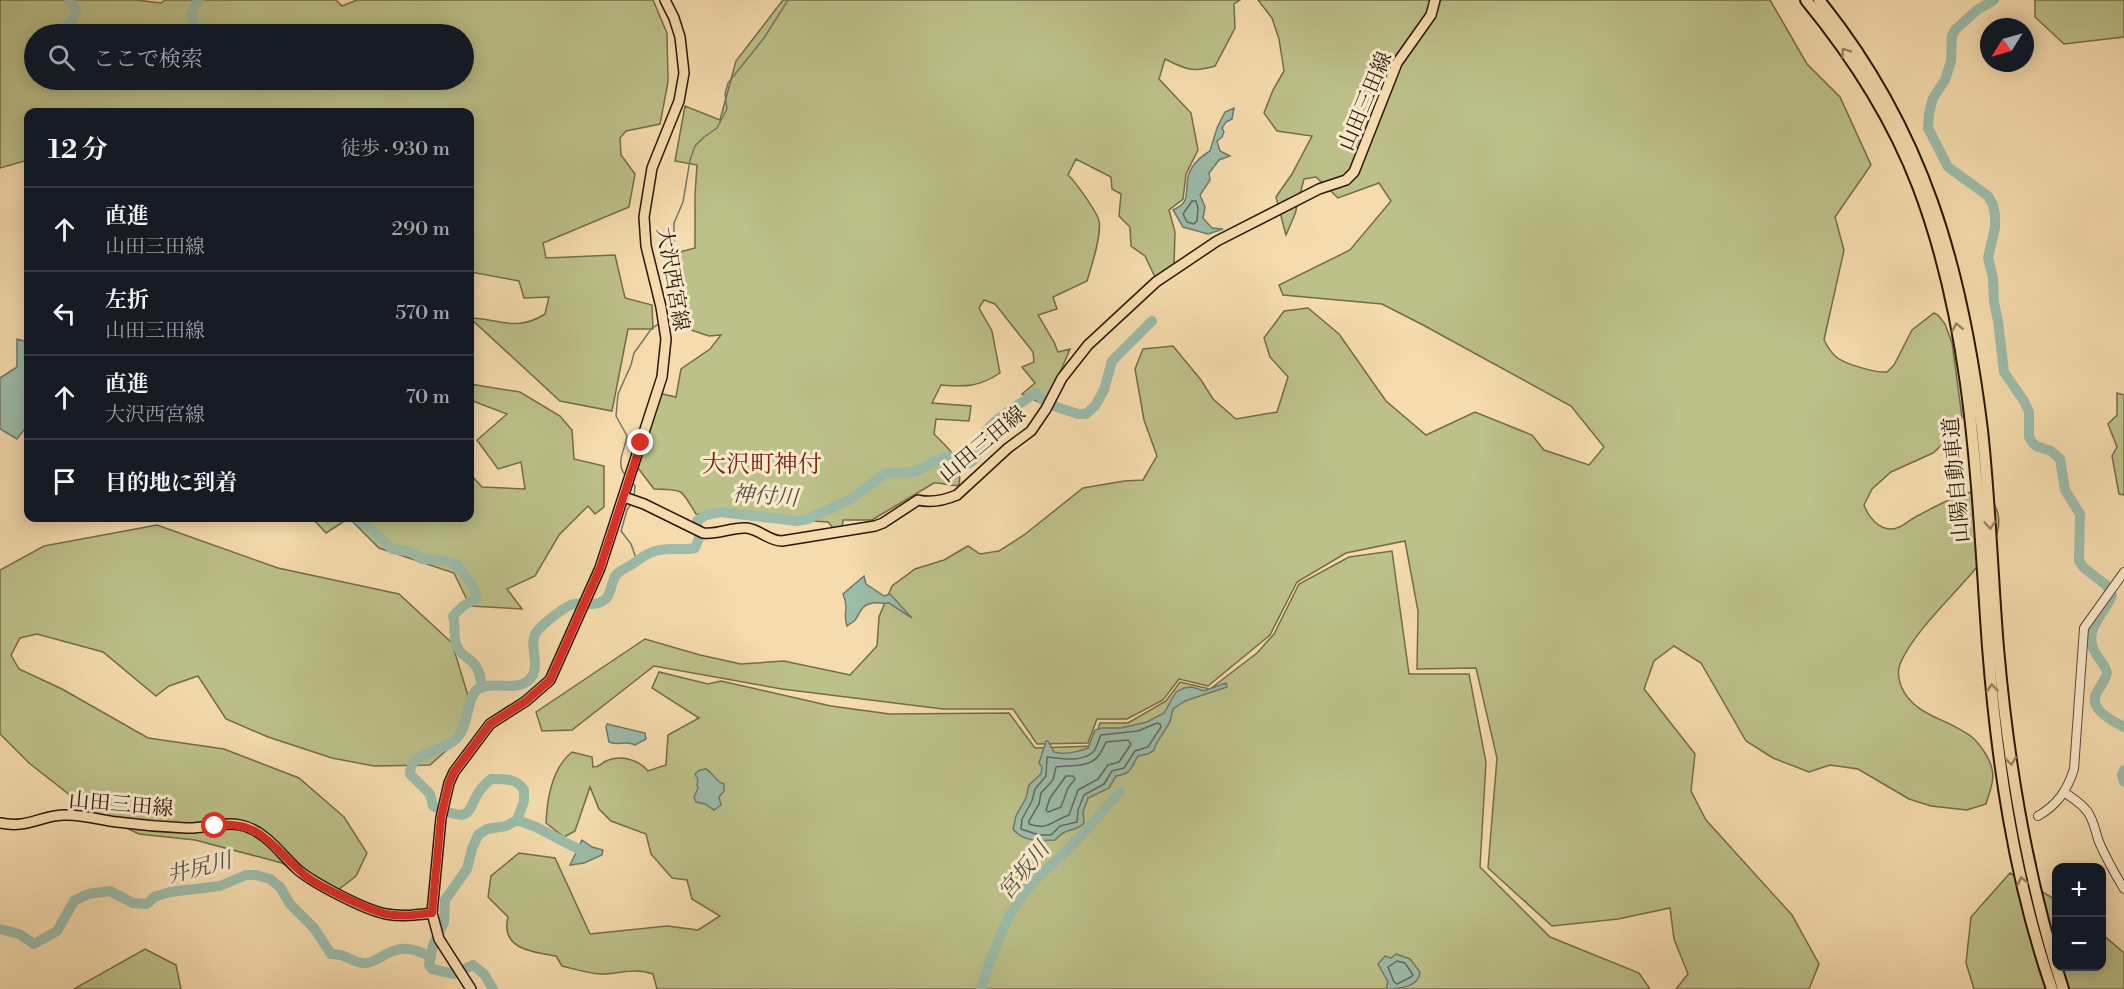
<!DOCTYPE html>
<html lang="ja">
<meta charset="utf-8">
<style>
:root{--surface:#171b24;--page:#242831;--text:#f1f3f6;--muted:#9ea1a6;--line:#363941}
body{margin:0;font-family:"Libre Bodoni","Noto Serif JP",serif;background:var(--page);color:var(--text)}
.controls{position:absolute;right:18px;bottom:18px;display:grid;overflow:hidden;border-radius:12px;box-shadow:0 3px 15px #0003}
.controls button{width:54px;height:54px;display:grid;place-items:center;padding:0;border:0;border-bottom:2px solid var(--line);background:var(--surface);color:var(--text);font:30px sans-serif}
.compass{position:absolute;left:1980px;top:18px;width:54px;height:54px;border-radius:50%;background:var(--surface);box-shadow:0 3px 15px #0003;rotate:233deg}
.stop{position:absolute;width:18px;height:18px;margin:-14px;border:4px solid #d93025;border-radius:50%;background:#fff}
.stop.end{background:#d93025;border-color:#fff;box-shadow:0 2px 6px #0008}
.list{margin:0;padding:0;list-style:none}
h2{display:flex;justify-content:space-between;align-items:center;height:78px;margin:0;padding:0 24px;font-size:26px}
h2 small{font-size:20px;font-weight:400;color:var(--muted)}
.list li{display:grid;grid-template-columns:39px 1fr auto;gap:18px;align-items:center;box-sizing:border-box;height:84px;padding:0 24px;border-top:2px solid var(--line)}
.list b{display:block;font-size:22px;white-space:nowrap}
.list p{margin:0;font-size:20px;white-space:nowrap;color:var(--muted)}
.list em{font-size:20px;font-style:normal;color:var(--muted)}
.icon{flex:none;width:33px;height:33px;fill:none;stroke:currentColor;stroke-width:2;stroke-linecap:round;stroke-linejoin:round}
.map{position:relative;flex:none;width:2124px;height:989px;overflow:hidden}
.search{position:absolute;background:var(--surface);box-shadow:0 3px 15px #0003;left:24px;top:24px;width:450px;height:66px;display:flex;align-items:center;gap:15px;box-sizing:border-box;padding:0 21px;border-radius:33px;color:var(--muted);font-size:22px}
.panel{position:absolute;background:var(--surface);box-shadow:0 3px 15px #0003;left:24px;top:108px;width:450px;height:414px;border-radius:12px}
.map>svg:first-child{display:block}
</style>
<div class="map">
<svg width="2124" height="989" viewBox="0 0 2124 989">
<rect width="100%" height="100%" fill="#f5dbad"/>
<filter id="stains"><feTurbulence type="fractalNoise" baseFrequency=".00333" numOctaves="4"/><feColorMatrix values="0 0 0 0 .2 0 0 0 0 .09 0 0 0 0 .02 0 0 0 .5 -.17"/></filter>
<radialGradient id="worn" r=".72"><stop offset=".6" stop-color="#630" stop-opacity="0"/><stop offset="1" stop-color="#630" stop-opacity=".3"/></radialGradient>
<path fill="#bcc089" stroke="#746b4a" stroke-width="1.5" fill-rule="evenodd" d="M0,0H136L161,3L165,0H336L342,6L357,0H653L667,33L668,82L660,124L626,131L620,138L621,155L635,174L629,207L543,243L546,258L615,255L625,298L652,305L653,329H628L612,411L560,401L470,318C498,318 515,333 545,314L549,297L524,298L519,281L470,272V112H28V160L0,168ZM34,34H464V80H34Z
M783,0H1240L1234,4L1235,28L1215,66C1192,73 1185,69 1165,59L1159,79L1191,113L1198,150L1186,174L1183,199L1169,210L1175,232L1174,264L1155,277L1145,256L1131,246L1130,227L1119,216L1121,194L1112,189L1111,177L1076,159L1068,175C1075,181 1097,212 1099,221C1102,235 1091,267 1087,281L1053,297L1057,309L1038,315L1054,342L1058,352L1070,349L1055,384L1043,404L1022,394L1035,383L1022,367L1034,362L1033,352L995,304L984,300L979,308L992,331L1000,373C979,387 966,387 941,385L932,403L971,406L969,421L936,419L934,434C950,450 963,459 959,485C950,487 943,482 934,483L872,520H843L842,529H834L828,522L696,514C680,488 685,490 654,489L638,468L658,393L676,397L681,369L710,349L721,335L709,336L679,326L674,299L675,277L668,255L695,248V195L697,165L675,161L685,106L720,120L736,61Z
M1258,0H1770L1807,64L1840,97L1871,165L1835,217L1844,250L1824,340C1827,346 1830,351 1835,356C1843,364 1876,373 1887,372L1894,365L1912,330L1934,313L1938,315L1945,324L1952,343L1962,417L1957,431L1933,453L1891,472L1872,489L1864,505C1868,516 1877,528 1890,529C1900,530 1910,519 1919,515C1938,505 1958,494 1980,490C2001,505 2003,522 1993,545C1990,553 1982,560 1977,567C1954,595 1914,631 1900,664C1897,672 1898,678 1901,686C1914,717 1949,718 1973,738C1980,744 1990,759 1992,769C1995,780 1989,793 1986,804L1967,810L1931,806L1909,799L1858,769L1830,765L1809,772L1773,758L1746,741L1701,663L1674,646L1654,661L1644,689L1695,754L1691,791L1706,820L1792,915L1819,964L1809,989H1676L1688,974L1674,939L1670,908L1618,919L1552,926L1488,868L1497,758L1476,668L1417,669L1418,611L1405,541L1346,553L1297,582L1270,635L1208,686L1179,679L1163,700L1127,719H1097L1088,743L1037,744L1013,709H943L782,689L654,666L572,730L542,731L536,712L645,639L700,655L741,664L784,661L850,675L877,646L879,617L892,586L915,569L944,560L968,546L980,554L999,551L1024,535L1083,488L1124,481L1143,480L1157,456L1144,420L1135,369L1143,349L1173,346L1201,380L1213,399L1236,419L1277,412L1288,377L1270,357L1264,338L1284,311L1308,308L1339,334L1386,401L1426,435L1475,412L1532,435L1544,450L1589,465L1604,447L1571,406L1423,325L1382,304L1283,295L1279,285L1350,250L1391,201L1379,183L1338,198L1316,177L1304,179L1295,214L1286,235L1276,197L1292,174L1312,136L1277,131L1264,113L1273,90L1284,71L1279,39L1272,18Z
M2035,0H2124V37L2064,44L2035,17Z
M470,384L520,392L560,416L572,430L574,459L604,466V507L595,514L588,506L559,535L535,576L507,589L522,609L470,606L454,573L379,548L349,518L326,533L313,519L314,518H470V474L482,487L525,489L521,462L498,469L477,440L507,414L470,400Z
M2117,393L2124,395V495L2119,494L2112,456L2117,447L2108,424L2117,415Z
M157,525L278,568L399,594L452,643L469,699L461,737L430,765L374,766L332,758L268,737L226,719L198,676L169,686L156,696L103,652L37,634L20,638L11,655L19,669L62,689L148,738L224,749L299,778L344,817L367,853L356,876L338,890L307,881L282,863L195,840L139,834L89,810L29,763L0,734V570L44,546Z
M1392,551L1409,674H1469L1486,762L1480,867L1550,937L1639,973L1650,989H657L653,974C635,967 619,974 600,974C587,973 574,969 562,966L556,956C532,952 500,949 508,917L488,897L491,876L519,853L555,858L590,934L667,926L698,930L720,916L692,899L687,880L672,878L651,854L646,834L611,821L599,809L590,787L575,831L564,837L546,823C547,799 552,768 572,752L592,757L593,767C600,767 600,764 606,761C620,754 639,760 648,771L666,765L668,735L699,718L652,688L659,672L708,684L721,681L831,706L890,714L1009,713L1035,748L1092,746L1100,723H1128L1166,701L1180,682L1210,689L1257,653L1274,634L1299,584L1349,557Z
M2010,873L2056,900V966H2102V934L2124,953V989H1974L1966,963L1971,917Z
M145,949L176,965L181,989H74Z"/>
<path fill="#9cbba9" stroke="#6f796a" stroke-width="1.5" d="M1234,108L1232,119L1226,122L1222,128L1224,132L1222,137L1217,141L1220,151L1230,156L1219,160L1209,173L1210,180L1200,195L1205,207L1203,218L1212,228L1223,229L1208,234L1183,227L1173,210C1191,203 1185,192 1188,177C1191,165 1200,157 1210,151L1217,128L1225,112Z
M17,339L28,342V425L17,439L0,429V378L17,367Z
M864,576L866,584L884,596L890,594L912,618L889,603C882,604 875,601 869,604C860,607 860,614 855,620C855,621 848,625 847,626C842,613 850,609 843,594Z
M1226,683L1227,687L1185,701L1173,709L1170,722L1156,744L1154,750L1148,754L1138,756C1130,768 1133,773 1116,776L1109,788L1088,798L1083,812L1084,823C1075,833 1067,826 1055,840C1040,841 1023,842 1013,829L1016,816L1026,798L1029,785L1041,774L1042,767L1039,763L1046,741H1048L1054,752C1066,755 1076,752 1088,748L1095,730L1102,728H1121L1147,722L1164,713L1176,692L1184,688L1192,687L1204,691Z
M607,724L645,733L646,739L635,745C626,740 617,746 609,742L606,727Z
M706,769C714,773 714,781 724,784V791L719,797L721,805L714,810L705,804L696,802L694,797L698,788L697,785L698,780L695,774L700,770Z
M582,840L592,847L603,850L602,855L584,863L570,865Z
M1396,954L1410,959L1420,972C1419,987 1399,989 1386,989L1388,982L1378,964L1385,956L1391,958Z"/>
<g fill="none" stroke-linecap="round" stroke-linejoin="round">
<path stroke="#64685a" stroke-width="1.5" d="M1192,201H1196L1198,208L1197,221L1194,224L1187,222L1183,214Z
M1157,723L1160,724L1161,727L1148,747L1135,751L1124,768L1112,771L1104,784L1084,795L1078,810L1077,822L1060,826L1051,835H1039L1021,829L1022,819L1032,801L1035,789L1046,776L1047,757C1059,758 1082,763 1093,752C1097,748 1098,740 1101,735L1138,731Z
M1128,740L1131,744L1119,762L1108,765L1098,779L1078,790L1069,815C1051,821 1049,831 1029,824V821L1039,804L1041,793L1053,780L1056,767C1069,765 1091,768 1099,755C1102,751 1104,746 1106,742Z
M1066,776H1073L1075,779L1068,788L1061,807L1048,812L1046,810L1050,798Z
M1397,961L1405,963L1413,975L1411,977L1397,984L1394,982L1388,967Z"/>
<path stroke="#6f796a" stroke-width="1.5" d="M666,320L670,315L674,276V223L683,202L690,160L695,146L704,137L717,128L727,109L725,94L728,83L764,38L788,0
M627,477C614,465 625,450 627,436L616,416L618,394L631,365L634,353L652,328L659,324
M632,482L635,486L634,497
M631,504L627,510L621,531L631,544L637,561"/>
<path stroke="#9cbba9" stroke-width="10" d="M199,0C188,14 191,20 199,34
M1994,0L1977,10L1955,30L1952,36L1951,61L1945,80L1933,98L1929,113L1928,128L1948,167L1988,196L1993,205L1995,215V228L1988,258L1993,278L1994,302L1998,321L2004,372L2024,401L2029,412V437L2032,442L2036,446L2051,451L2060,459L2065,490L2080,514L2079,561L2084,568L2106,585L2112,595C2106,612 2085,628 2093,648C2096,657 2105,663 2107,673C2105,681 2100,686 2096,694C2089,710 2113,721 2124,727
M58,34L70,24L77,11L69,0
M1054,406L1078,414H1086L1095,406L1104,390L1112,361L1152,321
M356,518L371,529L392,549L411,552L422,559L442,560L455,563L472,584L477,598L463,606L453,616C456,626 453,636 456,644C459,655 469,657 475,665C480,671 481,680 482,688
M2124,770L2122,775L2124,782
M517,820L536,827L578,849
M0,929L19,934L34,944L57,931L74,901L88,894L110,891L133,903L147,904L154,897L170,892L220,886L246,875H256L270,879L280,887L290,904L314,928L331,954C349,954 350,962 363,963C369,964 376,960 381,957C400,945 411,947 431,957
M493,989L484,974L473,965L454,974L432,969L429,965L433,945L444,922L445,900L467,869L472,849L478,835L487,829L506,826L517,820L524,801V790C516,778 505,779 491,779C461,802 483,829 433,806L430,794L410,774C410,751 443,753 457,738C469,726 467,695 478,689C494,680 516,693 530,679C542,666 527,644 537,631C543,624 566,605 574,604C583,603 593,606 601,602C612,597 610,584 616,575C620,570 626,568 631,565C637,561 643,556 650,553C664,546 681,551 695,548L699,538L697,521L706,515L720,512L797,521L808,519L851,499L886,473L914,472L944,457H952L968,464C985,454 976,443 986,431C998,416 1019,405 1035,393L1045,401
M981,989C989,961 1006,915 1025,892C1041,872 1063,856 1080,837C1094,822 1106,806 1120,792"/>
<defs>
<path id="tertiary" d="M2064,792C2072,798 2081,803 2087,811C2094,820 2095,831 2099,842C2106,858 2115,874 2124,889
M2038,816C2057,805 2067,791 2074,769L2084,628L2124,572"/>
<path id="primary" d="M624,497L644,504L703,533C718,535 731,527 746,528C760,529 768,541 782,541L875,526L883,523L918,500C930,503 945,500 957,495L1008,448L1031,431L1046,409L1062,378L1088,345L1156,282L1217,241L1319,189L1346,180L1354,172L1397,63L1431,15L1435,0
M0,823C30,829 42,814 67,815C84,815 101,820 117,822C140,825 163,827 186,828C204,829 222,821 240,825C265,830 280,853 297,869C313,883 365,910 386,914C402,917 417,915 432,913
M471,989L439,939L432,913L441,818L449,783L454,772L490,724L526,701L550,680L600,568L662,377L666,339L661,307L646,246L644,217L652,168L679,101L684,73L680,37L674,18L665,0"/>
<path id="motorway" d="M1806,0C1852,56 1892,118 1918,186C1974,333 1977,493 1988,647C1997,762 2014,879 2052,989
M1819,0C1924,130 1962,267 1982,430C1990,503 1992,575 1998,648C2008,763 2027,879 2063,989"/>
</defs>
<use href="#tertiary" stroke="#5e4734" stroke-width="10"/>
<use href="#primary" stroke="#2b160c" stroke-width="12"/>
<use href="#motorway" stroke="#2b160c" stroke-width="14"/>
<use href="#tertiary" stroke="#f8e8ca" stroke-width="8"/>
<use href="#primary" stroke="#f5dbad" stroke-width="9"/>
<use href="#motorway" stroke="#f5dbad" stroke-width="10"/>
</g>
<defs><path id="oneway-chevron" d="M-2-3.5L2.5 0L-2 3.5" fill="none" stroke-width="1.6" stroke-linecap="round" stroke-linejoin="round" transform="scale(1.5)"/></defs>
<g stroke="#9a8265">
<use href="#oneway-chevron" transform="translate(1845 52) rotate(-125)"/>
<use href="#oneway-chevron" transform="translate(1957 327) rotate(-101)"/>
<use href="#oneway-chevron" transform="translate(1990 525) rotate(86)"/>
<use href="#oneway-chevron" transform="translate(1992 688) rotate(-95)"/>
<use href="#oneway-chevron" transform="translate(2011 761) rotate(83)"/>
<use href="#oneway-chevron" transform="translate(2022 881) rotate(-103)"/>
</g>
<g fill="none" stroke-linecap="round" stroke-linejoin="round">
<path stroke="#d93025" stroke-width="8" d="M215,826C262,818 275,852 307,877C321,887 370,911 386,914C401,917 416,915 432,913L441,818L449,783L454,772L490,724L526,701L550,680L600,568L641,443"/>
</g>
<g text-anchor="middle" stroke-width="6" stroke-linejoin="round" paint-order="stroke">
<g font-size="21" fill="#2b160c" stroke="#f8e8ca">
<text transform="translate(1365 101) rotate(-67)" y="7">山田三田線</text>
<text transform="translate(673 279) rotate(80)" y="7">大沢西宮線</text>
<text transform="translate(982 444) rotate(-40)" y="7">山田三田線</text>
<text transform="translate(1956 480) rotate(-95)" y="7">山陽自動車道</text>
<text transform="translate(121 804) rotate(5)" y="7">山田三田線</text>
</g>
<g font-size="22" font-style="italic" fill="#535043" stroke="#f8e8ca">
<text transform="translate(765 495) rotate(4)" y="8">神付川</text>
<text transform="translate(199 867) rotate(-14)" y="8">井尻川</text>
<text transform="translate(1023 870) rotate(-51)" y="8">宮坂川</text>
</g>
<g font-size="24" fill="#7a1f14" stroke="#f8e8ca">
<text x="762" y="472">大沢町神付</text>
</g>
</g>
<rect width="100%" height="100%" filter="url(#stains)"/>
<rect width="100%" height="100%" fill="url(#worn)"/>
</svg>
<div class="controls">
<button>+</button>
<button>−</button>
</div>
<svg class="compass" viewBox="-18 -18 36 36"><path d="M0-13l5 13h-10z" fill="#e53935"/><path d="M0 13l5-13h-10z" fill="#9ea1a6"/></svg>
<div class="stop" style="left:215px;top:826px"></div>
<div class="stop end" style="left:641px;top:443px"></div>
<div class="search"><svg class="icon" aria-label="search" viewBox="0 0 24 24"><circle cx="10" cy="10" r="6"/><path d="M15 15l6 6"/></svg>ここで検索</div>
<section class="panel">
<h2>12 分<small>徒歩 · 930 m</small></h2>
<ul class="list">
<li><svg class="icon" aria-label="ahead" viewBox="0 0 24 24"><path d="M12 20V5M6 11l6-6 6 6"/></svg><div><b>直進</b><p>山田三田線</p></div><em>290 m</em></li>
<li><svg class="icon" aria-label="left" viewBox="0 0 24 24"><path d="M17 20v-9H6M10 6l-5 5 5 5"/></svg><div><b>左折</b><p>山田三田線</p></div><em>570 m</em></li>
<li><svg class="icon" aria-label="ahead" viewBox="0 0 24 24"><path d="M12 20V5M6 11l6-6 6 6"/></svg><div><b>直進</b><p>大沢西宮線</p></div><em>70 m</em></li>
<li><svg class="icon" aria-label="arrive" viewBox="0 0 24 24"><path d="M6 21V4h12l-3 4 3 4H6"/></svg><div><b>目的地に到着</b></div></li>
</ul>
</section>
</div>
